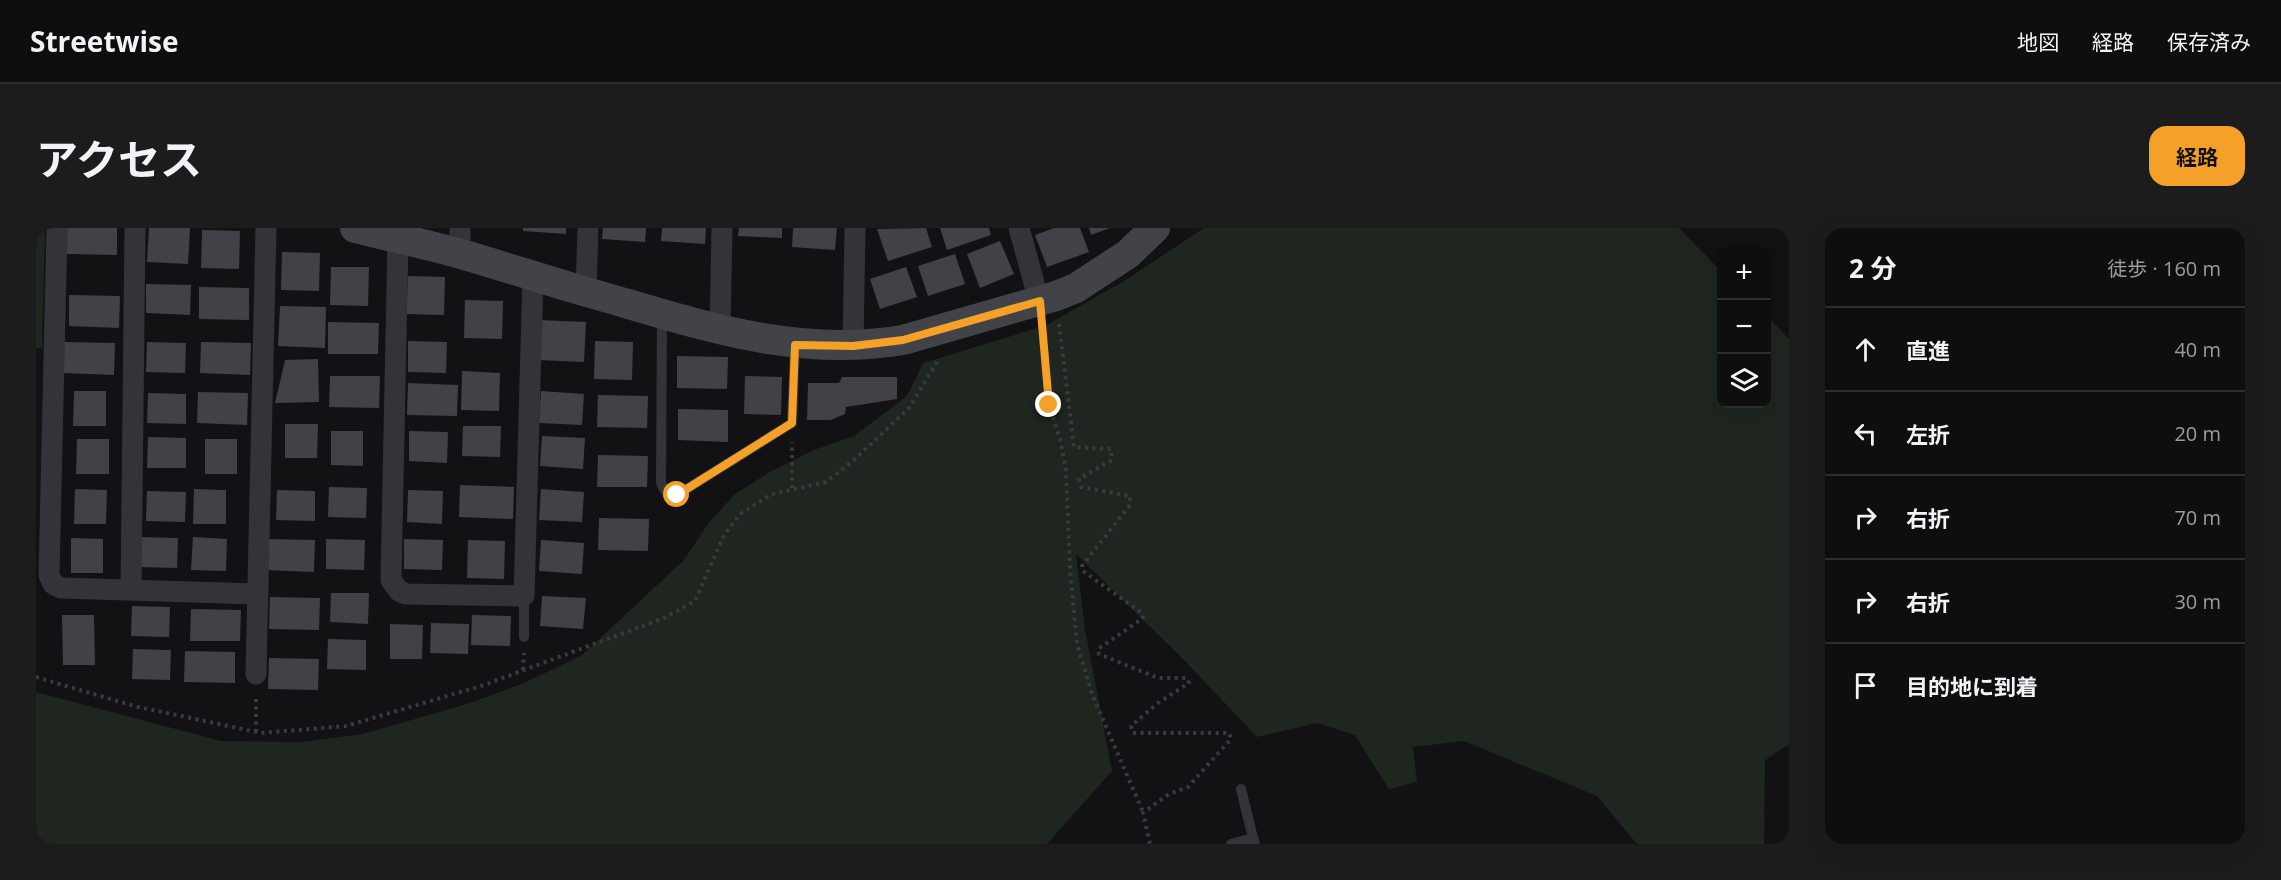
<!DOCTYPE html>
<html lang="ja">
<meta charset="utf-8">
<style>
:root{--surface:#0e0e0f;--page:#1c1c1d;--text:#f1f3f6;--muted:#9b9c9e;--line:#2e2e2f;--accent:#f5a029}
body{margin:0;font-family:"Open Sans","Noto Sans JP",sans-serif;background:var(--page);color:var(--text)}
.controls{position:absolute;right:18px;top:18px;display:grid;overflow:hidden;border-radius:12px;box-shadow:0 6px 24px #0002}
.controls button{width:54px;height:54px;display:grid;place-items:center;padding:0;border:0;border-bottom:2px solid var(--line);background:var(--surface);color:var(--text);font:30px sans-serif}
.stop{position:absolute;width:18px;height:18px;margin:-14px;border:4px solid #f5a029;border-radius:50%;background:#fff}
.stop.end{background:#f5a029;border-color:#fff;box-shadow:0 2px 6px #0008}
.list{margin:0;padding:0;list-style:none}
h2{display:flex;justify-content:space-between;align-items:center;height:78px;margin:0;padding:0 24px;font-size:26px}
h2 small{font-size:20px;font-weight:400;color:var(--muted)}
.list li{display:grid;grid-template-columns:39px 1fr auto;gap:18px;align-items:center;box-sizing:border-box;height:84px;padding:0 24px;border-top:2px solid var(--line)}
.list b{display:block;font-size:22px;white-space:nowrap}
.list em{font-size:20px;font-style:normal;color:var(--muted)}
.icon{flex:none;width:33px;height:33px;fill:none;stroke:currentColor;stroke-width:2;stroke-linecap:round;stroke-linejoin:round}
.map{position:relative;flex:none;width:1753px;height:616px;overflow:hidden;border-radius:18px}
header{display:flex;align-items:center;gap:36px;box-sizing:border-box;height:84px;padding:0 30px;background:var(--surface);border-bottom:2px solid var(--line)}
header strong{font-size:28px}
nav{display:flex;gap:33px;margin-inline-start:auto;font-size:21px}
.intro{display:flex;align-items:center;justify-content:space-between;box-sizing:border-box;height:144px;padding:0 36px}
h1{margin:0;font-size:42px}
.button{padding:15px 27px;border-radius:18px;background:var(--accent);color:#111;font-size:21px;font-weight:700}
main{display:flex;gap:36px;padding:0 36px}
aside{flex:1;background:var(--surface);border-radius:18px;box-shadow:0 6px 24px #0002}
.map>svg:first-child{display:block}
</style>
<header>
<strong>Streetwise</strong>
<nav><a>地図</a><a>経路</a><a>保存済み</a></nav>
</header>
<div class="intro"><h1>アクセス</h1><a class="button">経路</a></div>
<main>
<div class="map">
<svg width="1753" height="616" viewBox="0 0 1753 616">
<rect width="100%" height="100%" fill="#121214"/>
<path fill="#1e261f" d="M0,0H9L6,120H0Z
M1168,0H1643L1685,43L1686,176H1730L1731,88L1753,111V516L1729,532L1728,616H1601L1561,568L1428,513L1377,519L1381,554L1353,561L1319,507L1281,495L1221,509L1146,430L1040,326L1049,401L1076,543L1011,616H0V464L185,513L265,514L327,506L431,476L488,455L545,428L648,332L672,296L698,267L732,245L778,222L818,208L871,168L887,135L1011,97L1088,53Z"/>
<path fill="#414247" d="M31,0H81V27L31,26Z
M113,0H154L152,36L111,34Z
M487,0H530V6L487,3Z
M567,0H610L609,14L566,11Z
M626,0H670L669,16L625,13Z
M703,0H746V10L702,8Z
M757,0H801L799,22L756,19Z
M890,0L896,19L852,33L841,1Z
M904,0H953L955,7L911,22Z
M1018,0H1044L1053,24L1011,39L999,7Z
M1053,0H1074L1055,7Z
M166,2L204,3L203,41L165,40Z
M964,13L978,46L944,60L931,26Z
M246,24L284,25L283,63L245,62Z
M919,26L929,56L892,68L882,38Z
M295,39H333L332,78L294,77Z
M870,39L881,69L844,81L834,51Z
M372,48L409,49L408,87L370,86Z
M110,56L155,57L154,87L110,85Z
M163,59L213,60V92L163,91Z
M33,67L84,68L83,100L33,98Z
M429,72L467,73L466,111L428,110Z
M244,78L290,79L289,120L242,118Z
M503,92L550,94L548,134L502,132Z
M292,94L343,95L342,126H292Z
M372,113L411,114L410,145L372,144Z
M559,113L597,114L596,152L558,151Z
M28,114L79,115L78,147L28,145Z
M111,114L150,115L149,145L110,144Z
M165,114L215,115L214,147L164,145Z
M641,128L692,129L691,161L641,160Z
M282,131L283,174L239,175L249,132Z
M426,143L464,145L463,183L425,182Z
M294,148H344L343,180L293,179Z
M709,148L746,149L745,187L708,186Z
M806,149H861V171L810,179L809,186L795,192H771L772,155H803Z
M372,155L422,157L421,188L371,187Z
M38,163H70V198H37Z
M505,163L548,166L546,197L503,195Z
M162,164L212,165L211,197L161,195Z
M112,165L150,166V196L111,195Z
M562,167L612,168L611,200L561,199Z
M642,181L692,182V214L642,212Z
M249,196H282L281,230H249Z
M427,198H465L464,229L426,228Z
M295,203H327V238L295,237Z
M373,203L412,204L411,235L373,233Z
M506,208L549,210L547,241L504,238Z
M112,209L150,210V240H111Z
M41,211H73V246H40Z
M169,211H201V246H169Z
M562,227L612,228L611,259H561Z
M424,257L478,259L477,291L423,289Z
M293,259L331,260L330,290L292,289Z
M39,261L71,262L70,296H38Z
M158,261L190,262V296H157Z
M505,261L548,264L546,294L503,292Z
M241,262L279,263V293L240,292Z
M372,262L407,263L406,296L371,294Z
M111,263L150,264L149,294L110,293Z
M563,290L613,291L612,323L562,322Z
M103,309L142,310L141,340L103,339Z
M157,309L191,311L190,343L155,342Z
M35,310L67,311V345H35Z
M229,311L279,312L278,344L228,342Z
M290,311L329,312L328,342L290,341Z
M368,311L407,312L406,342L368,341Z
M432,312L469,313L468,351L431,350Z
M505,312L548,315L546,346L503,343Z
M295,365H333L332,396L294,394Z
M506,368L550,370L547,401L504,398Z
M234,369L284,370L283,402L233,401Z
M96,378L134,379L133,409L95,408Z
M155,381L205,382L204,413H154Z
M26,387H58L59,437H27Z
M436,387L475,388L474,418L435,417Z
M395,395L433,396L432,426L394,425Z
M354,396L387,397L386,431H354Z
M292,411L330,412V442L291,441Z
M97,421L135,422L134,452L96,451Z
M149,423L199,424V455L148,454Z
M233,430L283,431L282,462L232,461Z"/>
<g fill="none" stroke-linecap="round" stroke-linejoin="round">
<path stroke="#393b40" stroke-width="4" stroke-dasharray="3 4.5" stroke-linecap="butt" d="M1023,96L1038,219L1075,221L1076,232L1043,251L1045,259L1094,268V277L1046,338L1047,343L1106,385L1107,390L1062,421L1063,426L1122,450H1151L1153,455L1122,475L1095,498L1097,505H1193L1195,511L1152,559L1133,566L1107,585L1114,616
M1006,100L1013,177L1024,211L1030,243L1034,341L1041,416L1056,466L1107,584
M756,260V214
M487,442L488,425
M0,449L98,478L225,505L310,498L445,458L628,390L659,373L688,307L704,286L736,266L790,254L817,233L873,180L903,131
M220,504V468"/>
<path stroke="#333439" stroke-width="10" d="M626,87L625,255C628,264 632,266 641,267L756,195L759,117
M488,409V368
M1205,561L1217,610
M1195,616L1217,610L1219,616"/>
<path stroke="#333439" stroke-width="21" d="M21,0L13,347L17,356L25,360L220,366
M983,0L1003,73
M362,11L355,352L363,363L370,366L488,368L497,48
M424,26V0
M550,63L552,0
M684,101L686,0
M817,118L819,0
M95,362L99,0
M220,446L230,0"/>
<path stroke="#414349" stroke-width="30" d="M319,0C355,9 390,16 425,26C466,38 507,51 547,63C655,93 753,131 867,112L1020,68L1040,60L1092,26L1119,0"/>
</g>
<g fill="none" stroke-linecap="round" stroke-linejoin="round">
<path stroke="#f5a029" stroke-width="8" d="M641,267L756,195L759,117L817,118L867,112L1004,73L1013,177"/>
</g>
</svg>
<div class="controls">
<button>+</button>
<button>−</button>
<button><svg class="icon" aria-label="layers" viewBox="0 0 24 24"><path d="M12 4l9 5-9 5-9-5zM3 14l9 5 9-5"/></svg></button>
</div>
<div class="stop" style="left:641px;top:267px"></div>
<div class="stop end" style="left:1013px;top:177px"></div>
</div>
<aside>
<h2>2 分<small>徒歩 · 160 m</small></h2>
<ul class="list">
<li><svg class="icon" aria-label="ahead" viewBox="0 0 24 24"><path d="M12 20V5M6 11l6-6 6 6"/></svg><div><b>直進</b></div><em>40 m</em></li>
<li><svg class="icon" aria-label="left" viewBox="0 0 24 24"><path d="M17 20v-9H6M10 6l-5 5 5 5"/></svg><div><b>左折</b></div><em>20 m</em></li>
<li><svg class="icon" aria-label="right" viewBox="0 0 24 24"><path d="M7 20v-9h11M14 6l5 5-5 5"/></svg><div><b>右折</b></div><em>70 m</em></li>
<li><svg class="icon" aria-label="right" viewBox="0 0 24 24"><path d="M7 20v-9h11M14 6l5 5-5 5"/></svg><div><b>右折</b></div><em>30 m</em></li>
<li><svg class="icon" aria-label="arrive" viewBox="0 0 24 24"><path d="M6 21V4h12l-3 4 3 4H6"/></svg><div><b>目的地に到着</b></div></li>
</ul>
</aside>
</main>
